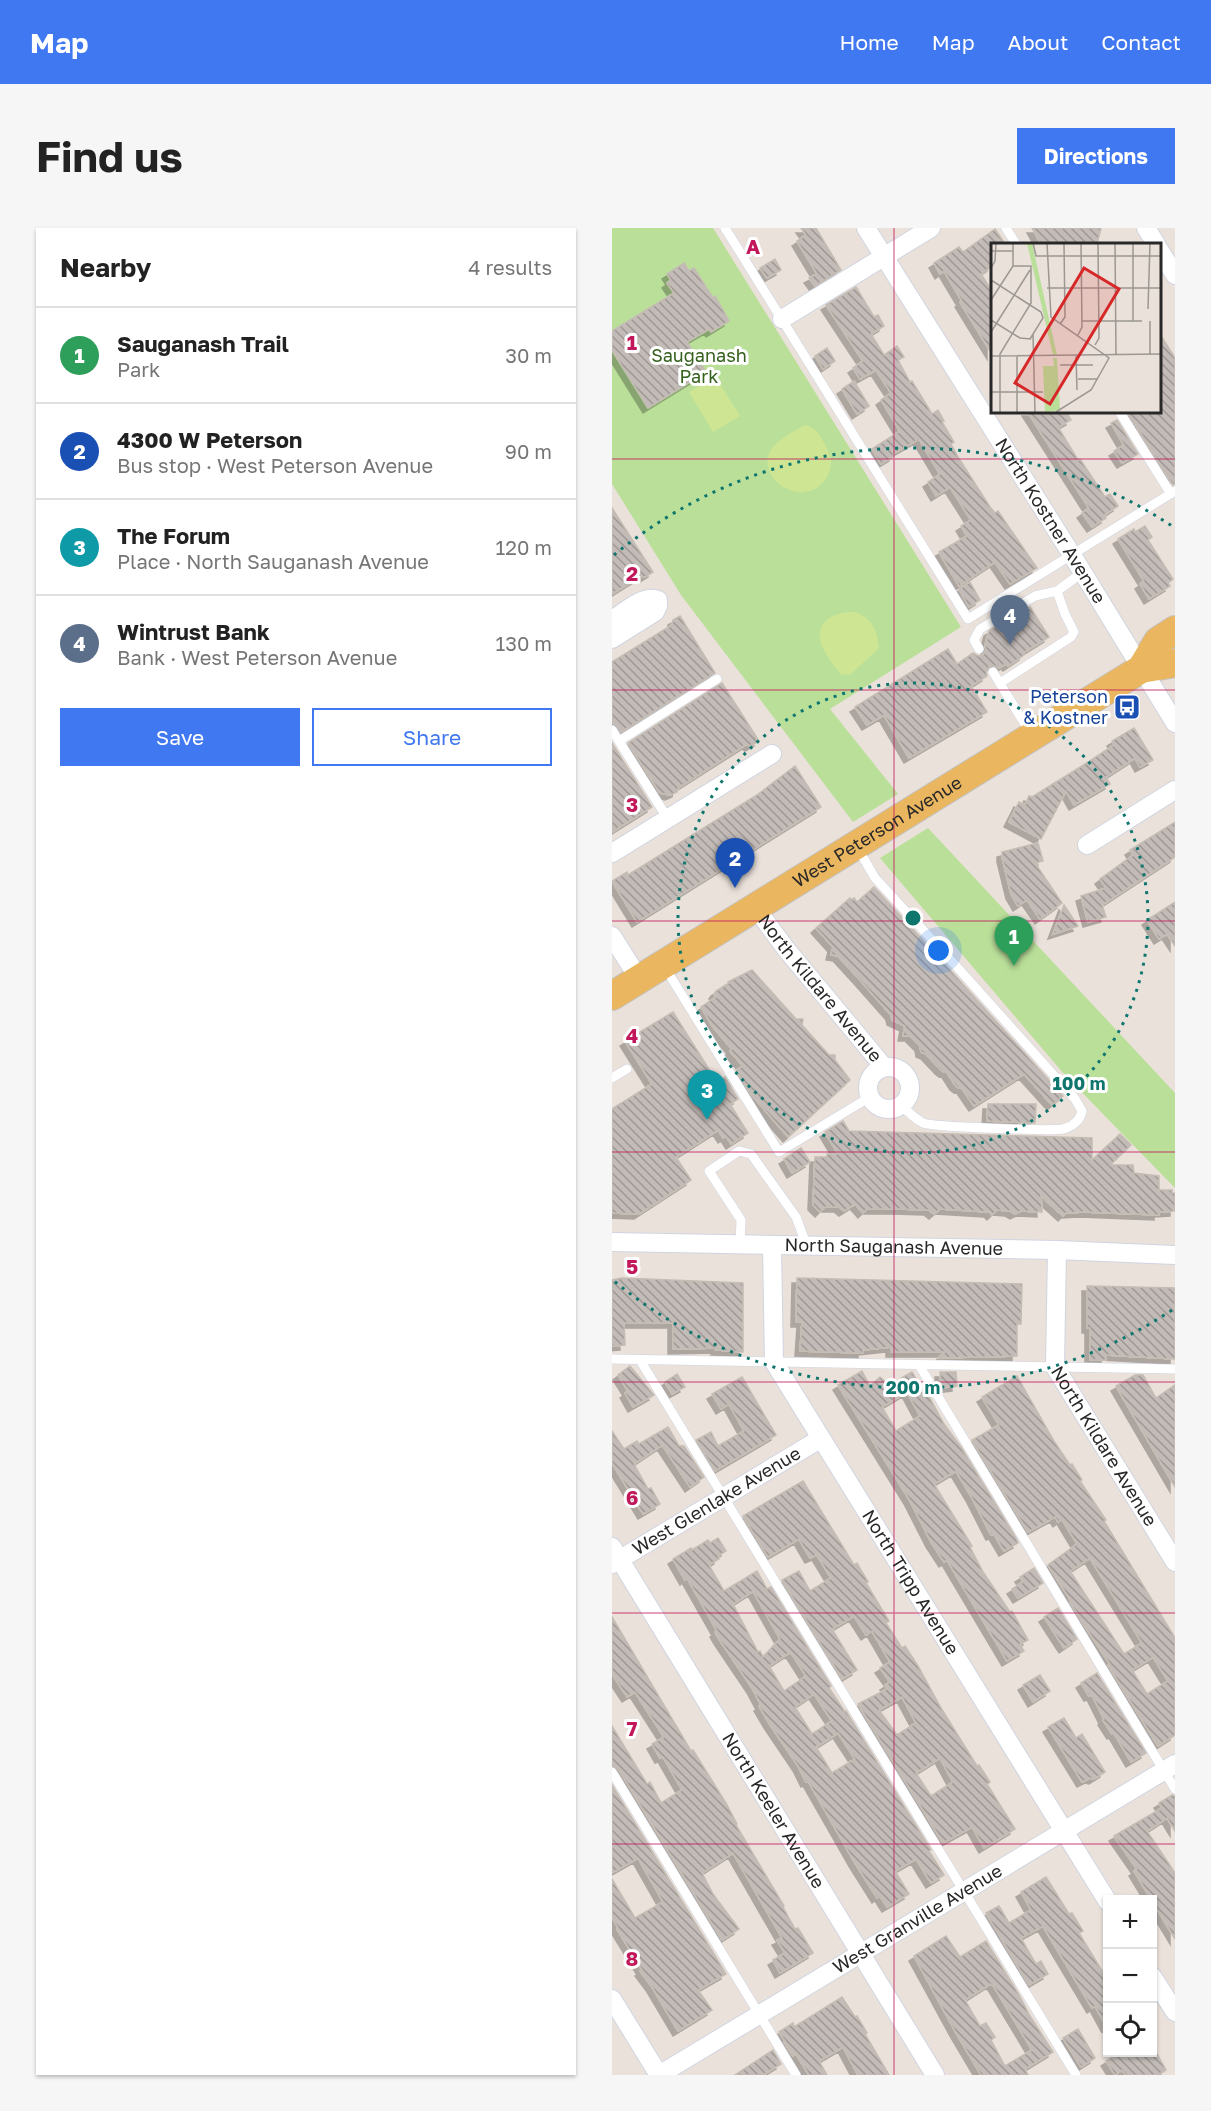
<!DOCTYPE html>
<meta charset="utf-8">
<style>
:root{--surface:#fff;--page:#f6f6f6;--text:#222;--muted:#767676;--line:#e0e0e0;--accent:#4078f1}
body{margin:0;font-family:"Golos Text",sans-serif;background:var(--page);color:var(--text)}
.controls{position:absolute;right:18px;bottom:18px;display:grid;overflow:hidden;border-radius:0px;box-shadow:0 2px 4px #0004}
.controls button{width:54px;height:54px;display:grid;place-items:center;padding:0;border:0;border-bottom:2px solid var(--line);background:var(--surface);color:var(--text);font:30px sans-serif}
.you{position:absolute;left:327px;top:723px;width:21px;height:21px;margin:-15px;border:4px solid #fff;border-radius:50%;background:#1a73e8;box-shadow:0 0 0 9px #1a73e833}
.badge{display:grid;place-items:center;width:39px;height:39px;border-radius:50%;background:var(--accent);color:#fff;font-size:20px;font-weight:700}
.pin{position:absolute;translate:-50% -50px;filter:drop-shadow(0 2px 3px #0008)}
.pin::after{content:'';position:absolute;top:32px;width:21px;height:18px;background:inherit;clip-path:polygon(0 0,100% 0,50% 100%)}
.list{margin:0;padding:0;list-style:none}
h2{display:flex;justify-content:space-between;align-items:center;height:78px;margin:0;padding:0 24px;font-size:26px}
h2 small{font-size:20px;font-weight:400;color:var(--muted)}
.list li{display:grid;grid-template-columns:39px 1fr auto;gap:18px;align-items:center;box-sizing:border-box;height:96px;padding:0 24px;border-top:2px solid var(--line)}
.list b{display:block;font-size:22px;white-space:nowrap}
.list p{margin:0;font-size:20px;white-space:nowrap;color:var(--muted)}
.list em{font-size:20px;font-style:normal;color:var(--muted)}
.actions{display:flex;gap:12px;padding:18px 24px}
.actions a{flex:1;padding:14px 0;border:2px solid var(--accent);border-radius:0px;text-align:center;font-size:21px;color:var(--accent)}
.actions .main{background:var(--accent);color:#fff}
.icon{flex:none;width:33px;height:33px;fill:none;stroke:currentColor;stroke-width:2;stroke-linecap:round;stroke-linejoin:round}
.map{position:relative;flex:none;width:563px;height:1847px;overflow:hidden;border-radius:0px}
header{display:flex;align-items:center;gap:36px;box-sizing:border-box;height:84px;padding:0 30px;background:var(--accent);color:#fff}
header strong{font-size:28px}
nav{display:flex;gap:33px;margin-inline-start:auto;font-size:21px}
.intro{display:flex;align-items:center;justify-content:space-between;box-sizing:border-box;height:144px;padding:0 36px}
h1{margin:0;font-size:42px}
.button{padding:15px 27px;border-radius:0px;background:var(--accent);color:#fff;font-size:21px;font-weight:700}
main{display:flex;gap:36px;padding:0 36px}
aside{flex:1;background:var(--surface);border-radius:0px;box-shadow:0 2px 4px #0004}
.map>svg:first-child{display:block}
</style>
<header>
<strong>Map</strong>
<nav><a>Home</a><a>Map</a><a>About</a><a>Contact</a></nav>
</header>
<div class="intro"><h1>Find us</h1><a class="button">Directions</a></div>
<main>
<aside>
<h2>Nearby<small>4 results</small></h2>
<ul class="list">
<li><span class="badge" style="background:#2e9e5b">1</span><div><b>Sauganash Trail</b><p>Park</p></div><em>30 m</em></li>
<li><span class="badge" style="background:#1a4fb4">2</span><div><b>4300 W Peterson</b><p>Bus stop · West Peterson Avenue</p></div><em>90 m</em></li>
<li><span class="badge" style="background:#0f9aa8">3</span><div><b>The Forum</b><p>Place · North Sauganash Avenue</p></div><em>120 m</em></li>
<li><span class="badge" style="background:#5c6f8a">4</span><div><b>Wintrust Bank</b><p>Bank · West Peterson Avenue</p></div><em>130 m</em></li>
</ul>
<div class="actions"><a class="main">Save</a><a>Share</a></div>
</aside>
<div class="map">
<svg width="563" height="1847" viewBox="0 0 563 1847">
<defs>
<pattern id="building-back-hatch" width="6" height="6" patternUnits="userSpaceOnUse" patternTransform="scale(1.5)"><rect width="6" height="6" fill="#c2bbb7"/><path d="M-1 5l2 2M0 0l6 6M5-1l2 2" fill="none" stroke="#9e9895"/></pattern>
<filter id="shadow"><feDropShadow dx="-5" dy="5" stdDeviation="0" flood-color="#0004"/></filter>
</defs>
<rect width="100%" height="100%" fill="#eae1da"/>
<path fill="#badf99" d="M0,0H101L349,399L218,481L286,566L241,594L69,367L0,256Z
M316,600L563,865V960L452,846L268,630Z"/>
<path fill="#cee694" d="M103,148L128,188L101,204L77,164Z
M193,197C203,199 207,206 212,215C215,221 218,226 219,232C220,255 198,270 178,262C169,259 162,253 158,244C147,220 176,207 193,197Z
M242,384C260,389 265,402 267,420L238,447L228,446C221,436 210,423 208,411C205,391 226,383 242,384Z"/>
<path fill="url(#building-back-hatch)" stroke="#c5bdb4" stroke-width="1.5" fill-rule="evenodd" filter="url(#shadow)" d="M189,0H204L229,42L203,58L197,50L205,46L185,13L194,7Z
M420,0H489L485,16H429Z
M383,1L393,16H380V38L369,46L380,63V126L348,74L350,73L332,43L328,46L322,35L347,19L351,24Z
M163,31L169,42L155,50L148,40Z
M72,35L77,43L82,40L101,70L103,68L117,93L99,104L97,101L75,114L94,144L36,180L0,122V103L62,65L55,55L59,52L55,46Z
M244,59L262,89L266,87L272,98L259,106L272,127L285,118L292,129L286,132L298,154L300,153L320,186L326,182L332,193L330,194L342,214L339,216L346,229L378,279L383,285L386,283L425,340L398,356L383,334L347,358L327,324L355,308L349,298L359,292L338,259L324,268L316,254L328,246L307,211L281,226L282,228L269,236L260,221L288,203L269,172L279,165L264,142L248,151L241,140L251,133L214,77Z
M546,103L563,130V256L561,257L516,185L520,183H546Z
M215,120L223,133L211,141L203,128Z
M242,153L257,178L245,186L230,161Z
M415,183H454L459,192L446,199L466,232L468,231L493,269L498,266L506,278L492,287L494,290L480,299L470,285L477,280Z
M505,192L526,226L510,235L502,223L512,217L499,195Z
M0,280L41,344L33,349L29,348L0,366Z
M533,298L540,309L536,312L561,351L556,355L558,358L537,371L528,356L532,353L506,311L522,301L523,304Z
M358,354L368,372L357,379L347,361Z
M418,379L437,409L411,425L412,427L396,438L394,436L387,440L381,437L377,439L374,444L375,448L359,458L375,484L297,530L272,487L255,497L243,479L336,421L345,436L361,425L366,428L371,427L374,422L373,417L377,403Z
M68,388L103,445L9,504L4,496L0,495V434L60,397L61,392Z
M110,455L147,513L138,518L135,516L66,560L65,564L58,567L48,565L16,515Z
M522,500L541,532L528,539L523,530L494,549L498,556L462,577L454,563L429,611L397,594L407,574L413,577L417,568L420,569L470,538L502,517L500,513Z
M0,515L40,579L0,604Z
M183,538L209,579L25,694L0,653L15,644L16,647L145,567Z
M563,594V629L490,677L494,689L476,694L469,668L494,660L488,651L521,627L518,622Z
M426,615L431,633L423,635L450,675L428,691L415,672L406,678L399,666L390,629V624Z
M262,659L332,735L451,868L440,877L412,846L362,878L349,859L347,860L343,857L334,843L332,844L328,841L314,826L309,824L308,818L298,808H291L293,798L280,792L279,787L248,752L226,728L219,727L221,719L204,700L238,670L240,672L242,670L245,674Z
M563,674V718L555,706L547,711L535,692Z
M452,677L466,698L441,706Z
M140,742L184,791H191L190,797L217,827H223V832L238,852L176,909L139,866L124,842L131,838L118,823L120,821L101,799L89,779L104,769L102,766L104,763L117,755L116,754Z
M61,784L105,854L113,849L126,871L118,876L136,905L119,916L114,908L111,910L106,902L64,929L79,952L27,986L0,985V881L40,856L13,813Z
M376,876H424L423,895L375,893Z
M231,893L237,903L480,910V932L508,906L519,917L498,937H521L522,945L547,948V962H560V965H563V983L547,984V987L472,984L454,985L451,988L429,968L430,984L409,983L403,986L398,983L385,982L380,987L377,984L328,981L322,986L317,982L286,981H255L251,985L243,976L232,983L227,979H213L208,984L201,977L203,929H215V926H226L213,904Z
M189,920L198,934L180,945L172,931Z
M10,1050L131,1055V1124L104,1122L107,1120L61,1121V1095H12L13,1117L0,1118V1052Z
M185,1050L410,1056L409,1096H405V1128L326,1130L333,1124H279V1119L251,1122V1125L188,1123L190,1094H184Z
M475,1058L563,1060V1131L494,1127V1132H478V1100H475Z
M18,1138L42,1167L21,1179L13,1165L16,1163L6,1147Z
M250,1143L258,1158L268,1149L277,1157L300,1144L312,1164L314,1163L332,1196L349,1219L404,1310L406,1315L392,1323L382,1306L379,1307L359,1268L344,1243L322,1256L360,1318L358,1319L371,1344L398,1384L400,1383L416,1412L408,1416L412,1423L395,1433L335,1332L332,1334L319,1314L297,1271L226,1157ZM295,1164L308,1188L284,1203L270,1179Z
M328,1144H344L345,1158L329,1160Z
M65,1146L73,1159L60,1166L53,1154Z
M523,1147H531L544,1170L563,1157V1259L504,1158Z
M405,1148L442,1213L458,1237L460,1236L470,1252L468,1253L494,1292L492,1293L563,1410V1507L546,1518L496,1437L498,1436L476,1403L458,1374L459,1373L436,1337L465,1316L450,1291L446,1294L443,1289L416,1304L360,1212L387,1197L370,1169ZM478,1330L530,1415L512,1426L458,1343ZM541,1429L556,1453L535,1466L520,1442Z
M130,1149L164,1207L103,1243L84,1212L99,1204L106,1218L132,1203L117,1176L109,1181L100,1166Z
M56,1199L67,1218H72L92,1249L78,1259L51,1218H49L22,1236L36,1261L39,1260L48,1276L31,1286L0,1235V1203L12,1221L25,1213L27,1216Z
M191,1253L242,1337L245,1335L256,1354L254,1355L277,1393L274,1395L290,1420L293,1418L306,1438L329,1480L365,1538L367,1537L378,1554L375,1556L403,1601L372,1620L360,1599L331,1615L246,1476L275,1461L273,1457L278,1454L268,1440L278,1434L260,1403L254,1407L242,1388L220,1401L245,1442L230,1451L170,1352L187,1343L198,1363L219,1350L205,1327L198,1330L187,1311L156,1329L131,1288ZM290,1469L304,1495L285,1507L267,1482ZM328,1530L341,1554L319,1568L304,1545Z
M106,1310L114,1323L106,1328L107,1331L97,1337L112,1363L145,1343L155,1361L159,1359L219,1458L217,1460L233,1484L234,1483L319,1622L317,1623L332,1647L319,1655L304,1631L283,1643L297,1666L275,1679L268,1668L265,1670L243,1635L196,1553L194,1554L186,1538L157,1495L147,1478L149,1477L140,1460L107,1411L103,1404L105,1403L75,1350L73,1352L61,1331L79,1320L80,1322L96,1312L98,1315ZM141,1363L168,1411L151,1429L148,1423L146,1424L121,1376ZM177,1425L180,1426L194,1448L172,1463L157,1438ZM202,1466L220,1493L200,1506L183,1479ZM226,1505L243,1531L220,1545L204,1519Z
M422,1340L431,1355L406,1370L400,1361L411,1354L408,1349Z
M446,1380L465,1411L452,1420L432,1389Z
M0,1389L79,1523L81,1522L114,1575L125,1596L124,1597L172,1678L171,1679L183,1701L186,1700L201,1725L168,1745L161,1732L173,1725L165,1712L170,1710L121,1625L90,1645L101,1666L127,1701L110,1712L6,1540L0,1537V1498L35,1556L38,1554L49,1575L70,1562L51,1529L48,1530L40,1516L52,1509L23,1464L15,1469L0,1446Z
M485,1445L534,1525L519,1534L502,1505L500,1506L491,1492L492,1491L480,1467L477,1468L469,1455Z
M428,1447L438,1463L421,1474L411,1457Z
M452,1490L464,1510L470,1506L493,1544L482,1551L478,1550L470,1554L436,1499Z
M0,1557L114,1746L86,1762L100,1782L66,1803L40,1759L28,1743L30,1742L5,1701L6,1700L0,1689V1651L23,1690L51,1674L26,1630L0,1645Z
M560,1567L563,1568V1603L555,1590L535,1603L563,1645V1711L522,1643L525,1641L502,1608L550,1580L547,1575Z
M434,1649L457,1686L460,1685L471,1703L467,1705L495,1751V1800L483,1778L480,1780L431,1698L409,1710L424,1736L429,1733L436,1746L417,1757L374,1685L387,1678L397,1695L419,1682L409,1664Z
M334,1708L348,1729L374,1713L406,1765L418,1788L441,1824L413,1841L416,1847H369L344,1805L302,1728ZM378,1756L381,1757L420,1822L393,1838L379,1812L383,1809L374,1795L368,1798L353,1772Z
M230,1769L243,1789L245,1788L255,1805L253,1806L277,1847H246L231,1819L207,1833L215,1847H197L184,1826L181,1828L172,1814L173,1813L167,1804L181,1795L182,1799Z
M466,1801L483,1830L469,1839L451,1810Z
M161,1822L169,1836L151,1847H123Z
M508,1824H512L515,1830L523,1824H544L554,1842L546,1847H514L510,1842L503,1847L494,1833Z"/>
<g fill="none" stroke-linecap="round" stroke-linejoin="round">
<defs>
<path id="lane" d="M113,0L356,391L563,263
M394,0L404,16
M507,183L559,266
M367,421L362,412L368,401L423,368L445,363L471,344
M381,444L419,506
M388,455L459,409L462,404L453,386L445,363
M0,502L56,591
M7,513L105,451
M245,619L263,650L337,730L463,871L470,883C468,893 460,899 451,901C437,903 321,899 311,895C303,891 295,883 289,877
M52,738L167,924L258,869
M0,850L15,841
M128,1017L129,992L97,943L127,923L139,926L184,989L195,1018
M0,1131L563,1141
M28,1132L464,1847
M307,1137L563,1561
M0,1544L184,1847"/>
<g id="street">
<path id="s1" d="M254,0L460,327L563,495"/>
<path d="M534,0L544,16"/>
<path d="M546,20L563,47"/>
<path d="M170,91L319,0"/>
<path d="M0,392C13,384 31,366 46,372V378L43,384L0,411"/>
<path d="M475,617L563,562"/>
<path d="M0,625L160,526"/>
<path id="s2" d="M143,679L174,721L272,839"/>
<path d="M0,708L27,751"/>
<circle cx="277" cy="860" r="21"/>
<path id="s3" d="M0,1014L445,1022L563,1027"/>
<path id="s4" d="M160,1018L162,1134L496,1674"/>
<path id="s5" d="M445,1022L443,1139L563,1334"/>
<path id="s6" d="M0,1319L323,1847"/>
<path id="s7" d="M0,1336L208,1211"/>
<path d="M540,1748L563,1784"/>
<path d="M0,1771L47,1847"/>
<path id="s8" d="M47,1847L563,1536"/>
</g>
<g id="primary">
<path d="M529,441L546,413L563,402"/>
<path id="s9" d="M0,768L529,441L563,435"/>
</g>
</defs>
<use href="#lane" stroke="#d0d5e1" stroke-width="10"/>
<use href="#street" stroke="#d0d5e1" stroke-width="20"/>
<use href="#primary" stroke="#c3c3c3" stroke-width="30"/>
<use href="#lane" stroke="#fff" stroke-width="9"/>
<use href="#street" stroke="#fff" stroke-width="18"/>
<use href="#primary" stroke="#eab760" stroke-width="28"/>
</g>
<path fill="none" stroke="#c2185b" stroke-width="1.5" stroke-opacity="0.55" d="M282,0V1847M0,231H563M0,462H563M0,693H563M0,924H563M0,1154H563M0,1385H563M0,1616H563"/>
<g fill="none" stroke="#0f766e" stroke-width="3" stroke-dasharray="3 6">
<circle cx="301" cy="690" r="235"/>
<path d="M560 1082A470 470 0 0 1 2 1053M2 327A470 470 0 0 1 560 298"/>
</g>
<defs>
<symbol id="bus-square" viewBox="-11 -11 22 22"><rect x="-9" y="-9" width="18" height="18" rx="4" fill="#1a4fb4" stroke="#fff"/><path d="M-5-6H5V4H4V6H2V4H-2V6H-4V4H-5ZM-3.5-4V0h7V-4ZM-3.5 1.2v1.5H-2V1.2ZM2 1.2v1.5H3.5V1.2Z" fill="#fff"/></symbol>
</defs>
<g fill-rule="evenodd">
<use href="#bus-square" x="500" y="464" width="30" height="30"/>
</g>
<g text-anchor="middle" stroke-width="6" stroke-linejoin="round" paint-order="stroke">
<g font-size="18" fill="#34611c" stroke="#fff">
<text x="87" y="134">Sauganash<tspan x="87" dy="21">Park</tspan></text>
</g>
<g font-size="18" fill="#282828" stroke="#fff">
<text dy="6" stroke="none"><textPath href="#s1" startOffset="346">North Kostner Avenue</textPath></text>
<text dy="6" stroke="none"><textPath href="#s9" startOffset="312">West Peterson Avenue</textPath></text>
<text dy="6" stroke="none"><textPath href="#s2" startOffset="104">North Kildare Avenue</textPath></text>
<text dy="6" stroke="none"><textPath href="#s3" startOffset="282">North Sauganash Avenue</textPath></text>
<text dy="6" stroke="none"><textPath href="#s5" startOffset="210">North Kildare Avenue</textPath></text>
<text dy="6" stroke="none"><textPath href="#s7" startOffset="122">West Glenlake Avenue</textPath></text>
<text dy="6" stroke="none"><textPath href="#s4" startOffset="375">North Tripp Avenue</textPath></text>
<text dy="6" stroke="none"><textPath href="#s6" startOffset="309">North Keeler Avenue</textPath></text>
<text dy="6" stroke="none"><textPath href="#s8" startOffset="302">West Granville Avenue</textPath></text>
</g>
<g font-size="18" fill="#164399" stroke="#fff" text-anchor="end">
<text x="496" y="475">Peterson<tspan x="496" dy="21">&amp; Kostner</tspan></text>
</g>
</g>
<g transform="translate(379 15)">
<rect width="170" height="170" fill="#eae1da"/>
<path d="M36,0H41L66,112H62ZM62,115H66L69,167L54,169L52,123H63Z" fill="#badf99"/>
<path fill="none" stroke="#9c9793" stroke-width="1.5" d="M42,0L45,13H170M56,0L60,74L118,115L100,147L65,169M124,0L125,112M142,0V78M0,8H22M0,25L4,18L5,0M0,37L50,69L52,75L39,96M56,45H169M0,57L22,23V0M157,66L159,0M0,77L29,95L40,96M91,78H151M69,81L74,74L73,0M0,89L39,27M42,91L44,169M87,92L91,84L90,0M104,102L108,95L107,0M159,112V78M0,113L170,111M26,113V169M85,113L86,147M69,122H102M87,136H107M0,149H52M9,169V111L40,60V23H22"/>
<path fill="#d62828" fill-opacity="0.15" stroke="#d62828" stroke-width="3" d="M93,25L128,46L59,161L24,140Z"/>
<rect width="170" height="170" fill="none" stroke="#282828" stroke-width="3"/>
</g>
<g font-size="20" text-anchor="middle" font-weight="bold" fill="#c2185b" stroke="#fff" stroke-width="6" stroke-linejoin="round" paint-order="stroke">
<text x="141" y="26">A</text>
<text x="20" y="122">1</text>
<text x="20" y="353">2</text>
<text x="20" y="584">3</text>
<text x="20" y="815">4</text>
<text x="20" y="1046">5</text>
<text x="20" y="1277">6</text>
<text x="20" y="1508">7</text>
<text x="20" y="1738">8</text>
</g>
<circle cx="301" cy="690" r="9" fill="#0f766e" stroke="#fff" stroke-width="3"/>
<g font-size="18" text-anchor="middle" font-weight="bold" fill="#0f766e" stroke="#fff" stroke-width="6" stroke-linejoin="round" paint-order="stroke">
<text x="467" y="862">100 m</text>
<text x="301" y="1166">200 m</text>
</g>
</svg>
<div class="controls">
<button>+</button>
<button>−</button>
<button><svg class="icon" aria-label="locate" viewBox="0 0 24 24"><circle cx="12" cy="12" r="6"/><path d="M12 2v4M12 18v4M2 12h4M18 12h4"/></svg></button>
</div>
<div class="you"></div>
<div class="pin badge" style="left:402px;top:738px;background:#2e9e5b">1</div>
<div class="pin badge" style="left:123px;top:660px;background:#1a4fb4">2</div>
<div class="pin badge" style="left:95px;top:892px;background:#0f9aa8">3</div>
<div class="pin badge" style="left:398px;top:417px;background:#5c6f8a">4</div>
</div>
</main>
